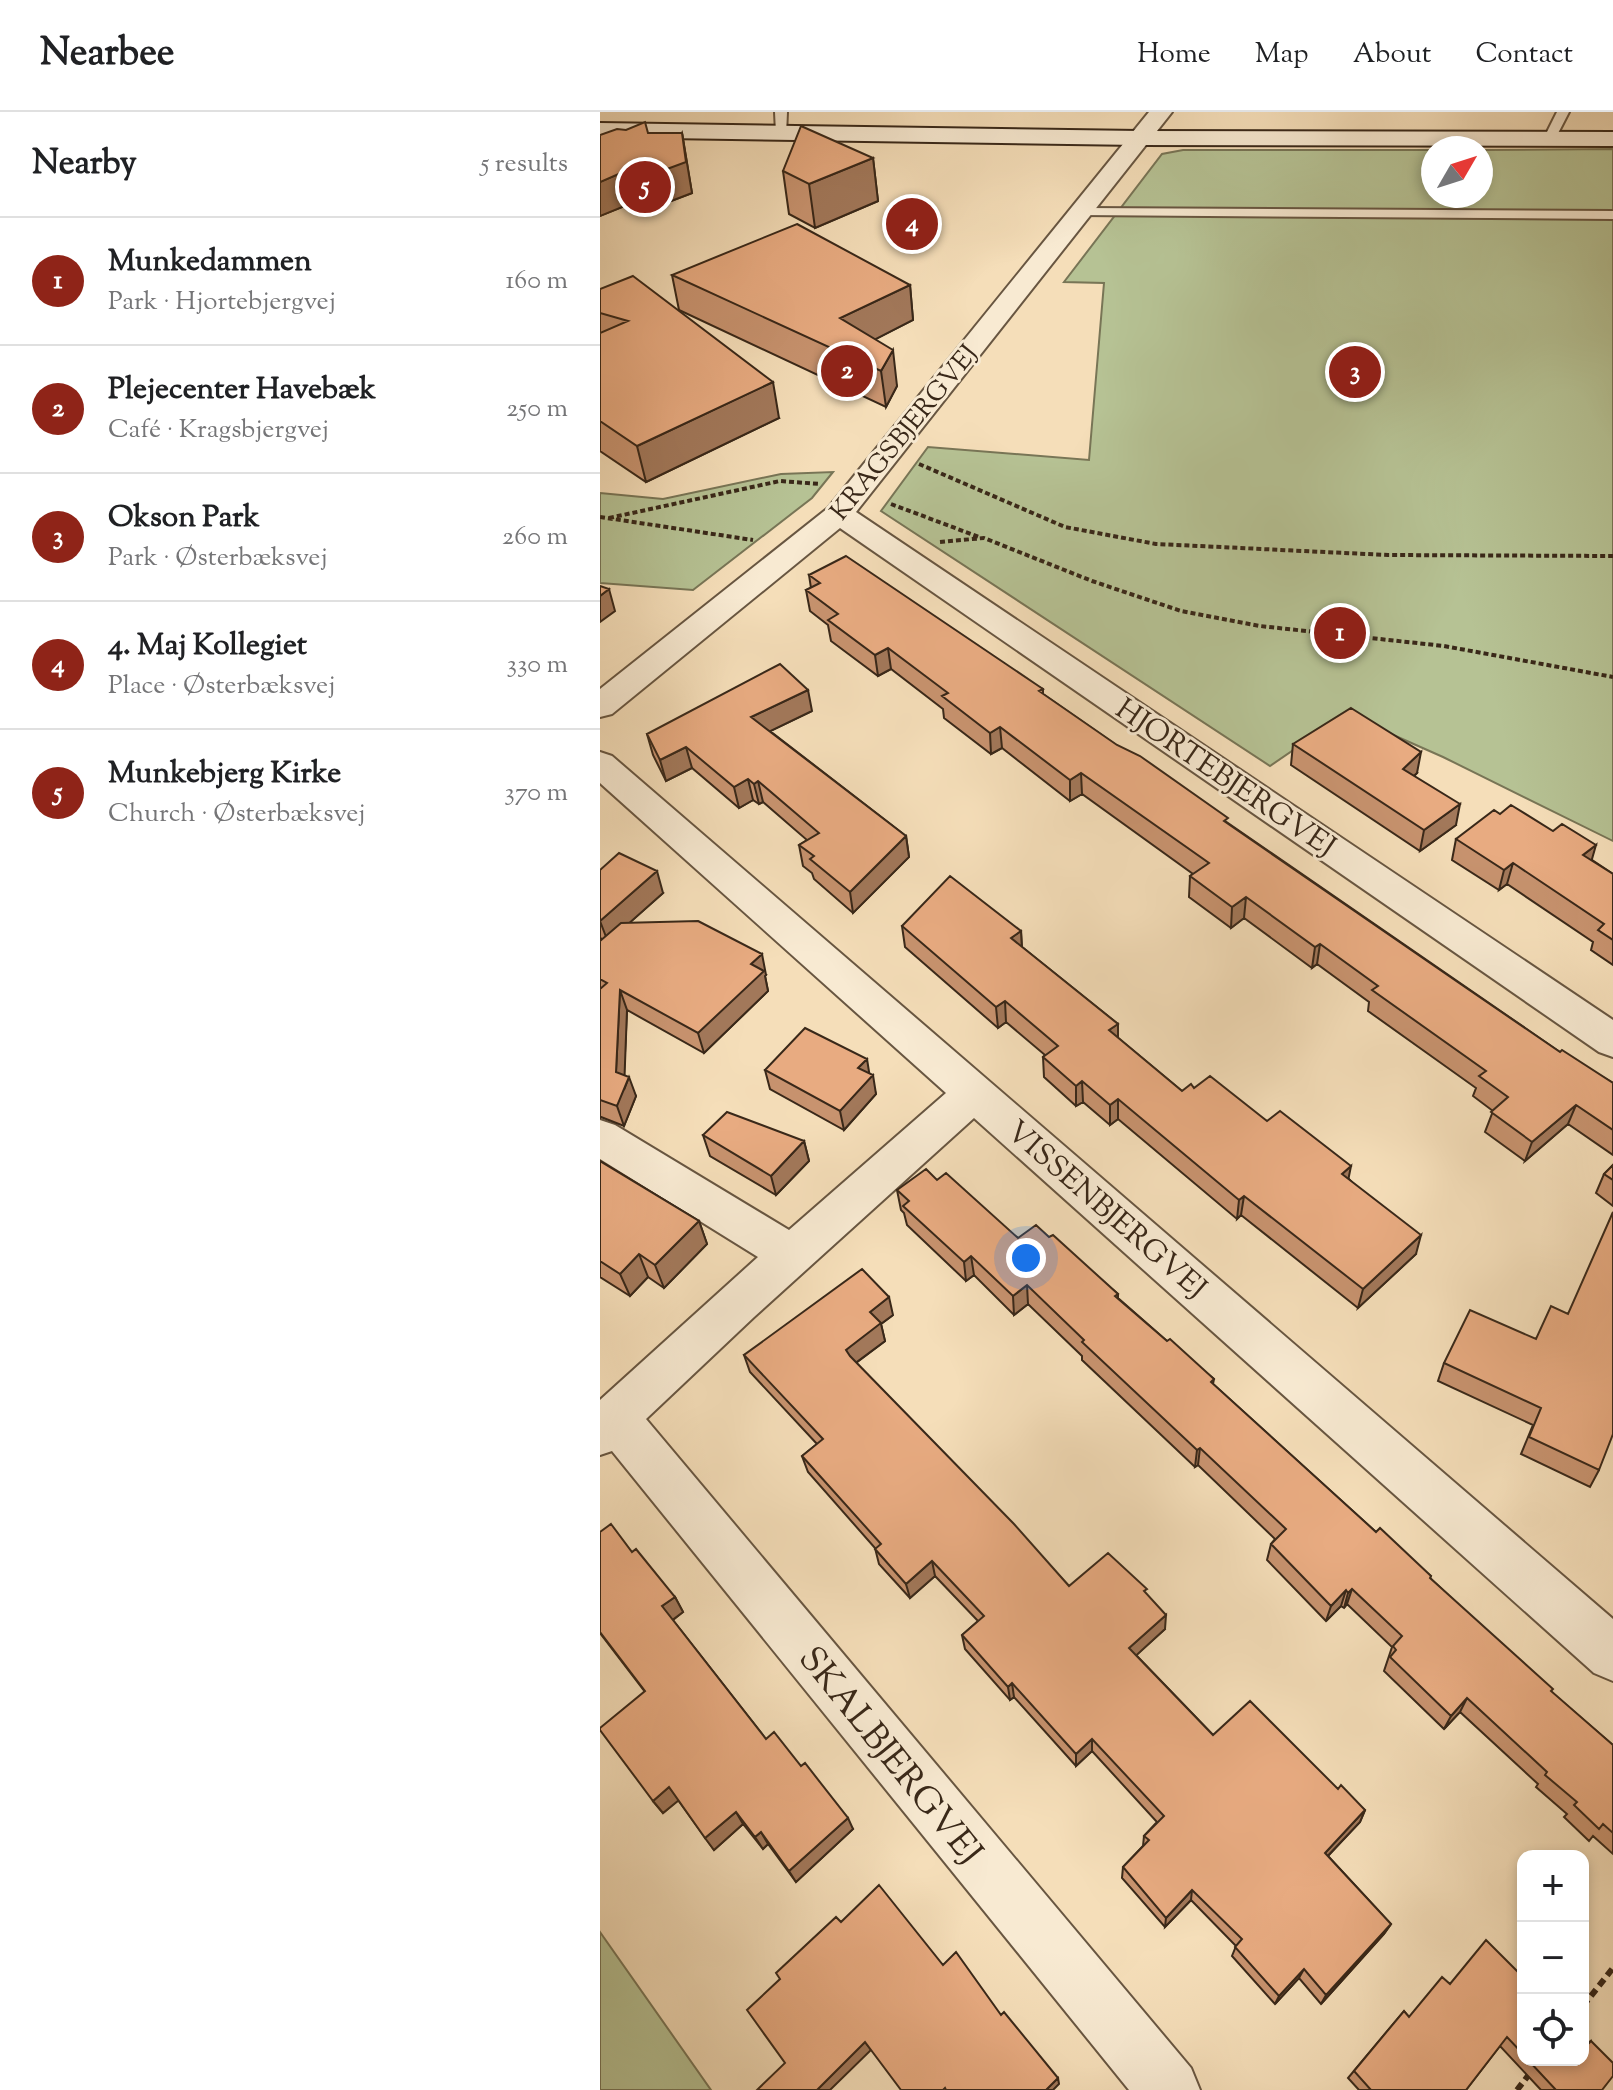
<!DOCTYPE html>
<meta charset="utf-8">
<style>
:root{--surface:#fff;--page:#f2f2f2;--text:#202124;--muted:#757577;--line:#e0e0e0;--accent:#8f2418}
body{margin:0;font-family:"Sorts Mill Goudy",serif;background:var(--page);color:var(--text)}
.controls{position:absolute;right:24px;bottom:24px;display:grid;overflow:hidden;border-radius:16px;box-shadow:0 4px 12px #0003}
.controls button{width:72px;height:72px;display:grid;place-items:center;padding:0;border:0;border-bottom:2px solid var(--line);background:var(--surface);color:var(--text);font:40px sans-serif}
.compass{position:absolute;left:821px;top:24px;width:72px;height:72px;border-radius:50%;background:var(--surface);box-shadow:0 4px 12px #0003;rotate:51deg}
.you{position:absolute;left:426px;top:1146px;width:28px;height:28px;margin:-20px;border:6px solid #fff;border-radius:50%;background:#1a73e8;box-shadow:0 0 0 12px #1a73e833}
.badge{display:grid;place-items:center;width:52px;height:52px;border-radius:50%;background:var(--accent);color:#fff;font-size:26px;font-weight:700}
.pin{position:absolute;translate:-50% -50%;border:4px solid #fff;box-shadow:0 2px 8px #0006}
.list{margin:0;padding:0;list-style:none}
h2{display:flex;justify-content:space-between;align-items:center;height:104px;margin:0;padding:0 32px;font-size:34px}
h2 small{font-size:26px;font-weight:400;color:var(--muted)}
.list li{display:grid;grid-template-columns:52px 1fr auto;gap:24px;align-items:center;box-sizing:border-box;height:128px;padding:0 32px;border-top:2px solid var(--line)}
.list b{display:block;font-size:30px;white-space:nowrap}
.list p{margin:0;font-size:26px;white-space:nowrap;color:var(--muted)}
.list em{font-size:26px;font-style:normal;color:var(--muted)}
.icon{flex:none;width:44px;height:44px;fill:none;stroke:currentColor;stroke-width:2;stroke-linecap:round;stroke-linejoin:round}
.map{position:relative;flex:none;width:1013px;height:1978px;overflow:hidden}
header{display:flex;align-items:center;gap:48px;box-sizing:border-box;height:112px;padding:0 40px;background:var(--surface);border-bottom:2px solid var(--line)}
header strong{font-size:38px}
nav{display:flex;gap:44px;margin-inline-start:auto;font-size:28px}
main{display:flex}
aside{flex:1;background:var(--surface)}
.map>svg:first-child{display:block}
</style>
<header>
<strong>Nearbee</strong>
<nav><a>Home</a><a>Map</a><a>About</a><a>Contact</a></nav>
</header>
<main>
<aside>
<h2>Nearby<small>5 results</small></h2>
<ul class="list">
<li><span class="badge">1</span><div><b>Munkedammen</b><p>Park · Hjortebjergvej</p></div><em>160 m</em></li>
<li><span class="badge">2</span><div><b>Plejecenter Havebæk</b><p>Café · Kragsbjergvej</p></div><em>250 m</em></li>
<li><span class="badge">3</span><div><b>Okson Park</b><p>Park · Østerbæksvej</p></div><em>260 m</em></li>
<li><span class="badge">4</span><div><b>4. Maj Kollegiet</b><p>Place · Østerbæksvej</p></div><em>330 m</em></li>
<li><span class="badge">5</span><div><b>Munkebjerg Kirke</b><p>Church · Østerbæksvej</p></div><em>370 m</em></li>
</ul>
</aside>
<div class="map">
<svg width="1013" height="1978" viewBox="0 0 1013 1978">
<rect width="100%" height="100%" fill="#f5deb9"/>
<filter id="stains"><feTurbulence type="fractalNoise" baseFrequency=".0025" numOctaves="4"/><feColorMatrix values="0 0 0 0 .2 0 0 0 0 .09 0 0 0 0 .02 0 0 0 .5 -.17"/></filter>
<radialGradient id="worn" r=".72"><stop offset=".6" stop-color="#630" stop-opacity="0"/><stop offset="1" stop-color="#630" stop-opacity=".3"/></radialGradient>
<path fill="#b6c294" stroke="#787556" stroke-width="2" d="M1013,37V729L843,645L746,602L670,654L281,399L328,335L489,348L504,171L464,170L562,42L583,38H833V84H881V38Z
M233,360L212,386L93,478L0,471V381L63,387L181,362Z
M0,1820L111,1978H0Z"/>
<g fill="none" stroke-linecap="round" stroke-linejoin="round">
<defs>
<path id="lane" d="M175,0H187L186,23L176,21Z
M957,0H969L954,29H946L944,26Z
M483,96L1013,99V107L479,103L477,100Z"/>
<path id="street" d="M549,0H572L256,400L1013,908V945L999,940L240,416L12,602L0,605V577L228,396Z
M0,640L12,644L1013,1507V1569L994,1561L374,1006L154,1205L46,1307L591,1956L600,1978H529L12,1339L0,1343V1288L158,1145L0,1047V1008L15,1013L189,1118L346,981L0,671Z"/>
<path id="secondary" d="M0,11L539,19L1013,20V34L539,33L0,25Z"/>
</defs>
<use href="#lane" stroke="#685641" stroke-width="4"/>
<use href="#street" stroke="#685641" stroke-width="4"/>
<use href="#secondary" stroke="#392819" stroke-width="4"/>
<path stroke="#392819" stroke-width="4" stroke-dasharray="5 3" stroke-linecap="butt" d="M319,352L465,415L556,432L788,443L1013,444
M291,392L379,425
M0,405L153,428
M9,406L180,369L220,372
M340,430L384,426L492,469L581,499L660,514L844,534L1013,565"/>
<path stroke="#392819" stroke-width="6" stroke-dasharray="8 5" stroke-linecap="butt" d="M983,1894L1013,1856
M917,1978L931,1960"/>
<use href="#lane" fill="#f8ead2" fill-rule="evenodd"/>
<use href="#street" fill="#f8ead2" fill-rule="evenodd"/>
<use href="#secondary" fill="#f8ead2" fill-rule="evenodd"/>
</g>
<path fill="#c8936f" stroke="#392819" stroke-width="2" d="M48,21H82L92,81L66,91L37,89L0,104V23Z
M273,46L278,89L215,116L189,102L183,59Z
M72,163L310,173L313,208L275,227L297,274L286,295L79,198Z
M0,177L179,306L46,370L0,339Z
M209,463L443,577V582L628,711L960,940L1013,971V1043L968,1012L925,1049L885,1020L893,999L873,984L876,976L768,899L769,890L717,852L712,856L644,806L631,816L589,785L590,764L593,762L482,682L470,689L402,636L391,642L344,606L343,597L291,557L278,564L231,529L228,513L210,499L206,478L211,476Z
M212,599L170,619L306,724L309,745L253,801L214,767L212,761L203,754L199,733L207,728L163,690L159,692L153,688L139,696L92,656L66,669L53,643L47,622Z
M693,632L817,661L814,664L856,713L820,739L691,653Z
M856,727L992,748L1013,762V853L991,838L993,830L907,772L899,778L852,748Z
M0,758L63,781L29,811L166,863L165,864L168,879L104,941L27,898L24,963L36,984L24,1014L1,1005L0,1006V829L2,827L0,826Z
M302,814L421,819L422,835L518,912V926L582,979L594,976L667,1009L749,1067L816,1142L758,1196L641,1103L637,1107L518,1007L510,1013L483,990L476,994L444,965L443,945L445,943L406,910L398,916L305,835Z
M165,958L269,961L276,982L244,1018L170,977Z
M103,1023L204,1029L209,1049L176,1083L110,1044Z
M0,1049L99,1109L107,1132L64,1176L48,1165L30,1184L0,1165Z
M1013,1053V1094L996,1081L1004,1062Z
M337,1068L418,1126L449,1125L518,1182V1186L567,1229L614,1267L613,1272L776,1420L831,1464L830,1466L951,1580L1013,1633V1742L993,1724L989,1729L964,1705L967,1702L936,1675L938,1672L860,1600L844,1617L784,1559L792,1535L747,1492L744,1496L741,1494L726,1509L667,1448L671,1432L675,1427L598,1353L595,1355L482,1248V1244L428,1192L414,1203L374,1163L366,1169L307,1113L304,1101L301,1098L297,1078Z
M968,1202L999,1358L990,1375L921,1342L933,1313L838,1269L844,1251L936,1227Z
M293,1203L281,1212L285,1229L256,1251L469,1474L546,1482L565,1517L536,1543L613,1623L738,1677L765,1698L760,1710L728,1744L791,1812L784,1822L721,1892L699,1866L675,1892L632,1844L636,1834L591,1788L565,1815L522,1766L523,1755L543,1734L544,1724L557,1710L492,1639L476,1654L414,1585L410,1588L365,1537L362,1523L378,1509L335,1464L310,1486L279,1452L275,1436L208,1360L202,1344L217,1332L150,1260L144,1243Z
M0,1420L75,1485L83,1500L73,1508L166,1627L201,1654L253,1717L196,1770L168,1732L163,1737L143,1712L114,1738L78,1688L63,1701L53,1689L45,1580L0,1521Z
M923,1865V1948H983L988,1931L991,1929L1002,1978H941L900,1934L866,1978H759L748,1966L804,1899L809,1905L849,1872Z"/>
<path fill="#a2785a" stroke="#392819" stroke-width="2" d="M82,21L92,81L66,91L59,60Z
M273,46L278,89L215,116L209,72Z
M30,57L37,89L0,104V70Z
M310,173L313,208L245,243L240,206Z
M293,238L297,274L286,295L281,259Z
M173,270L179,306L46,370L37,334Z
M9,477L15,499L0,510V484Z
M288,536L291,557L278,564L275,543Z
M208,578L212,599L156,626L151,605Z
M400,615L402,636L391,642L390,621Z
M86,635L92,656L66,669L60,648Z
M821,640L817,661L799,678L803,657Z
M481,661L482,682L470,689V668Z
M148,667L153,688L139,696L134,675Z
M158,669L163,690L159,692L154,672Z
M860,692L856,713L820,739L824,718Z
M306,724L309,745L253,801L250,780Z
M996,733L990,754L983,743Z
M913,751L907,772L899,778L904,758Z
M57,759L63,781L8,830L0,809Z
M646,785L644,806L631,816L632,795Z
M421,819L422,840L411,826Z
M720,832L717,852L712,856L715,835Z
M162,842L166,863L165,864L168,879L104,941L98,921L151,852Z
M20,878L27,898L24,978L29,965L36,984L24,1014L17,994L16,960Z
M405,889L406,910L398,916L396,895Z
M518,912V932L509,918Z
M267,947L270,966L273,963L276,982L244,1018L240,999L258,956Z
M482,969L483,990L476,994V974Z
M518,987V1007L510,1013V993Z
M976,993L968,1012L925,1049L932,1030Z
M204,1029L209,1049L176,1083L171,1064Z
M751,1054L747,1074L742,1062Z
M644,1084L641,1103L637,1107L639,1088Z
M99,1109L107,1132L64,1176L55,1153Z
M821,1123L816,1142L758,1196L763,1177Z
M39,1142L48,1165L30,1184L20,1162Z
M371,1144L374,1163L366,1169L364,1150Z
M427,1173L428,1192L414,1203L413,1184Z
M289,1185L293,1203L281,1212L285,1229L250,1255L246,1238L270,1200Z
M600,1336L598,1353L595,1355L597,1338Z
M332,1449L335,1464L310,1486L306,1472Z
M752,1477L747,1492L744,1496L748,1481Z
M746,1478L741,1494L726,1509L731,1494Z
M75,1485L83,1500L71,1509L62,1494Z
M566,1503L565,1517L529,1550V1536Z
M412,1571L414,1585L410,1588L408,1575Z
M867,1586L860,1600L844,1617L851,1604Z
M492,1627V1639L476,1654V1642Z
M69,1675L79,1688L63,1701L53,1689Z
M765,1698L760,1710L720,1752L725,1741Z
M136,1700L143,1712L114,1738L105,1726Z
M248,1706L253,1717L196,1770L189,1759Z
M161,1720L168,1732L163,1737L155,1725Z
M592,1778L591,1788L565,1815L566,1806Z
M791,1812L784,1822L721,1892L726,1883Z
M704,1857L699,1866L675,1892L679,1884Z
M265,1930L271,1938L230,1978H217Z
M458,1966L459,1972L453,1978H446Z"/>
<path fill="#e8ab81" stroke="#392819" stroke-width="2" d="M45,10L48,21H82L86,50L59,60L30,57L0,70V23L17,17L26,18Z
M201,14L273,46L209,72L183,59Z
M197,112L310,173L240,206L293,238L281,259L72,163Z
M33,164L173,270L37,334L0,309V221L28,209L0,201V177Z
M246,444L443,577L439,579L517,633L540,644L628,706L624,709L862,873L960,940L962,938L1013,971V1018L976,993L932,1030L891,1000L908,985L879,964L886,959L772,878L778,874L720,832L715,835L646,785L632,795L590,764L609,751L481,661L470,668L400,615L390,621L342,584L348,581L288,536L275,543L228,508L238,502L206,478L220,471L209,463Z
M0,474L9,477L0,484Z
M180,552L208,578L151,605L306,724L250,780L210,747L214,744L199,733L219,721L158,669L154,672L148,667L134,675L86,635L60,648L47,622Z
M751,596L821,640L803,657L860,692L824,718L693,632Z
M911,693L953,719L962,712L996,733L983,743L1013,762V828L998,818L1004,812L913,751L904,758L856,727L894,698L900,702Z
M19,741L57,759L0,809V758Z
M350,764L421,819L411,826L518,912L509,918L582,979L591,972L594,976L610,964L667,1009L680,999L751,1054L742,1062L821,1123L763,1177L644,1084L639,1088L518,987L510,993L482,969L476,974L443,945L458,934L405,889L396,895L302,814Z
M98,809L162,842L151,852L164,859L98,921L20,878L16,960L29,965L17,994L0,988V877L7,871L0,867V829L21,811Z
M205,916L267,947L258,956L273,963L240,999L165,958Z
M127,1000L204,1029L171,1064L103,1023Z
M0,1049L99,1109L55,1153L39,1142L20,1162L0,1149Z
M1013,1053V1068L1004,1062Z
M326,1057L337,1068L346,1061L418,1126L436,1113L449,1125L453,1123L518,1182L515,1184L567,1229L570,1227L614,1267L611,1270L776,1420L780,1416L831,1464L830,1466L953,1577L951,1579L1013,1633V1721L1003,1712L999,1717L974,1693L977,1690L945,1663L947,1660L867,1586L851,1604L790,1545L796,1538L793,1534L802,1524L752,1477L748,1481L746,1478L731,1494L671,1432L686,1417L600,1336L597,1338L482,1230L484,1228L427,1173L413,1184L371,1144L364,1150L303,1094L309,1089L297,1078Z
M1013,1100V1322L999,1358L929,1325L941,1296L844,1251L870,1198L936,1227L951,1194L968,1202Z
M262,1157L289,1185L270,1200L281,1211L246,1238L250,1244L414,1412L469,1474L508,1441L547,1477L544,1479L566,1503L529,1536L613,1623L650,1589L738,1677L741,1673L765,1698L725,1741L791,1812L726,1883L704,1857L679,1884L635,1835L642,1827L592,1778L566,1806L523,1755L549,1728L544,1724L564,1704L492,1627L476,1642L412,1571L408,1575L362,1523L384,1504L332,1449L306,1472L275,1437L281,1432L202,1344L223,1327L144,1243Z
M11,1412L32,1440L36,1437L75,1485L62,1494L166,1627L174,1620L201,1654L205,1651L248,1706L189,1759L161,1720L155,1725L136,1700L105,1726L69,1675L53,1689L0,1618V1616L45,1579L0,1520V1420Z
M279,1773L343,1853L356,1840L401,1903L404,1900L458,1966L446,1978H346L345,1976L343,1978H301L265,1930L217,1978H157L185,1951L147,1898L180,1867L176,1861L236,1805L241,1810Z
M886,1828L923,1865V1942L907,1925L866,1978H771L754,1959L804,1899L809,1905L842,1865L850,1872Z
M983,1925L989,1931L991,1929L1013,1951V1964L1002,1978H956L928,1948H983Z"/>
<g text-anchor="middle" stroke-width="6" stroke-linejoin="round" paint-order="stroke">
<g font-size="26" fill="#392819" stroke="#f8ead2">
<text transform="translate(303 320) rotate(-51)" y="9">KRAGSBJERGVEJ</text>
</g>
<g font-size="30" fill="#392819" stroke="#f8ead2">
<text transform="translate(626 665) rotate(34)" y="10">HJORTEBJERGVEJ</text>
<text transform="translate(507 1097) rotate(41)" y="10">VISSENBJERGVEJ</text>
</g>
<g font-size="36" fill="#392819" stroke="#f8ead2">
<text transform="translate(292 1642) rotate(51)" y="13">SKALBJERGVEJ</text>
</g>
</g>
<rect width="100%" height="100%" filter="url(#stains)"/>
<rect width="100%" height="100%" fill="url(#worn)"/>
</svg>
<div class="controls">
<button>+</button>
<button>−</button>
<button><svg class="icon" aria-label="locate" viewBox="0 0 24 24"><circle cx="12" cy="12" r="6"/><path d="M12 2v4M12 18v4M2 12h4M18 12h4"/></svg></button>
</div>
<svg class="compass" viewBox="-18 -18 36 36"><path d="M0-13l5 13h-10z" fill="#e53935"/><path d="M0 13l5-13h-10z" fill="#757577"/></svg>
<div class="you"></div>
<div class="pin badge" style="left:740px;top:521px">1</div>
<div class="pin badge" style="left:247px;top:259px">2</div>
<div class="pin badge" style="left:755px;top:260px">3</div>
<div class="pin badge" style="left:312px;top:112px">4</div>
<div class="pin badge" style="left:45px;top:75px">5</div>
</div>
</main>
